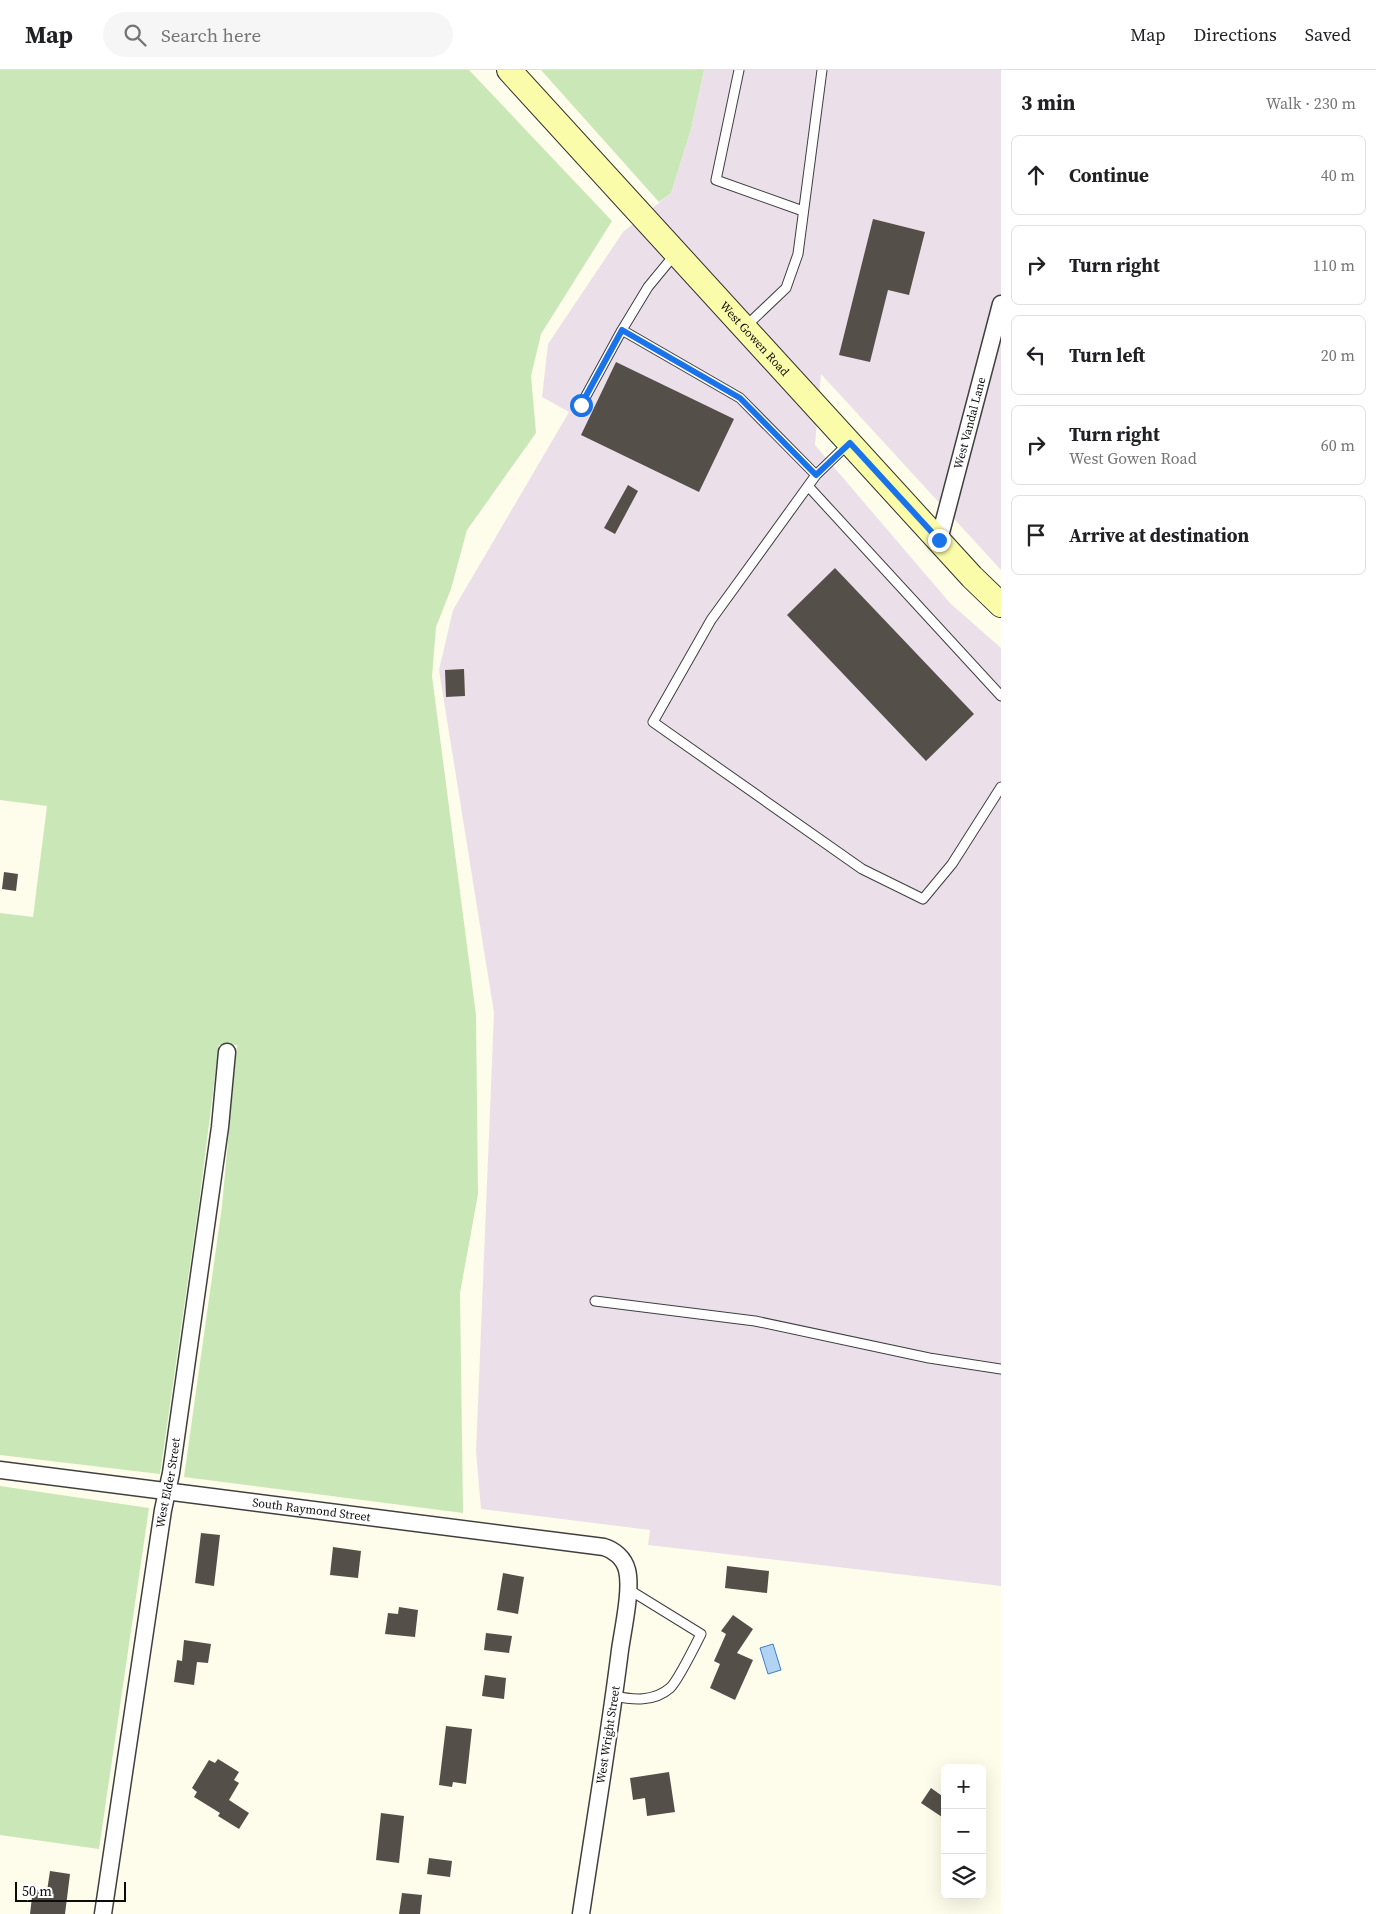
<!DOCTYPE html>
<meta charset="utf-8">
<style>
:root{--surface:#fff;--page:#f6f6f6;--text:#202124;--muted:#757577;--line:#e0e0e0}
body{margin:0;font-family:"Source Serif 4",serif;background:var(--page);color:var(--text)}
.controls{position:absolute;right:15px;bottom:15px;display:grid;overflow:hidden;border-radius:8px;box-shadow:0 5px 20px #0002}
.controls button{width:45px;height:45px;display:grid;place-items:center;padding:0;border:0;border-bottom:1px solid var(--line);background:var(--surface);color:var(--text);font:25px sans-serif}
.scale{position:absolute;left:15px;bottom:12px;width:111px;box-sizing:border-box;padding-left:5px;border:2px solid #0c0c0c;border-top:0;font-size:14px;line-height:18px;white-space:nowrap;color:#0c0c0c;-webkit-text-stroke:4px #fff;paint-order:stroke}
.stop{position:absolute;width:15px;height:15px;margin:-11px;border:4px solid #1a73e8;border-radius:50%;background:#fff}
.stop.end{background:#1a73e8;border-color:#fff;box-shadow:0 1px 5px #0008}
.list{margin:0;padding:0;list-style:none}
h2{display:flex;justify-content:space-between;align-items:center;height:65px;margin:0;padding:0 20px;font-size:21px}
h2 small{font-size:16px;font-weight:400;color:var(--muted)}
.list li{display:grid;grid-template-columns:32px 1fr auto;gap:15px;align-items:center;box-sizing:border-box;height:80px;margin:0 10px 10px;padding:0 10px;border:1px solid var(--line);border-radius:8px}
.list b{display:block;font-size:19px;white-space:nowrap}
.list p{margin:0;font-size:16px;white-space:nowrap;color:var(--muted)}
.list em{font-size:16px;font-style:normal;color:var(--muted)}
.icon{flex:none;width:28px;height:28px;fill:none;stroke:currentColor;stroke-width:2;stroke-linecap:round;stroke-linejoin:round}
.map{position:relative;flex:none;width:1001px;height:1844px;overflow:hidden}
header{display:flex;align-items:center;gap:30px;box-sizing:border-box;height:70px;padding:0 25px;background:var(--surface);border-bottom:1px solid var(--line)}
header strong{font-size:24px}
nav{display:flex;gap:28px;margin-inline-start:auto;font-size:18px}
.search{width:350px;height:45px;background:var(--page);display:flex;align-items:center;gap:12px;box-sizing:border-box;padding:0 18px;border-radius:28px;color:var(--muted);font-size:19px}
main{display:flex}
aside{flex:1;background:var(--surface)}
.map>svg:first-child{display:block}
</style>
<header>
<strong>Map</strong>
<div class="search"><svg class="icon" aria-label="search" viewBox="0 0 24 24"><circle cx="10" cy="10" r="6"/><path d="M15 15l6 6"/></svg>Search here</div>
<nav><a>Map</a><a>Directions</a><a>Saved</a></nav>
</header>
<main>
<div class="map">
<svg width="1001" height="1844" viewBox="0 0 1001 1844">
<rect width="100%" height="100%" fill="#fefdeb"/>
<path fill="#ebe0ea" d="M704,0H1001V500L821,304L815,375L950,533L1001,578V1516L648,1475L650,1460L481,1439L476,1381L494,943L439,600L453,540L569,342L542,327L548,274L623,162L671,123L691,59Z"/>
<path fill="#cae7b7" d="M0,0H469L612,151L541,264L531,306L536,363L467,460L451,519L436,557L432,606L476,945L478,1124L460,1223L463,1443L184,1407L222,1136L237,975H219L199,1133L160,1404L0,1385V843L33,847L47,736L0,730Z
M541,0H704L691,59L671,123L659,132Z
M0,1416L149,1438L99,1779L0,1765Z"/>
<path fill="#b2d3f3" stroke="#3c7fc8" d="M773,1574L781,1600L768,1604L760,1578Z"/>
<path fill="#544f49" d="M873,149L925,162L909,225L888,220L870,292L839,285Z
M616,292L734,349L699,422L581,365Z
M628,415L638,421L615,464L604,458Z
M835,498L974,644L926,691L787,545Z
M464,599L465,626L446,627L445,600Z
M4,802L18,804L16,821L2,819Z
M201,1463L220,1465L214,1516L195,1513Z
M333,1477L361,1481L358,1508L330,1505Z
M727,1496L769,1501L767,1523L725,1518Z
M503,1503L524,1507L518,1544L497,1540Z
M399,1537L418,1540L415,1567L385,1564L388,1543L398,1544Z
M733,1545L753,1559L737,1583L753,1590L735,1630L710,1618L720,1594L714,1591L726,1564L721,1561Z
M486,1563L512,1566L509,1583L484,1580Z
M184,1570L211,1574L208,1593L197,1592L194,1615L174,1612L177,1590L182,1591Z
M485,1605L506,1608L504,1629L482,1626Z
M446,1656L472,1659L466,1714L453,1712L452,1717L439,1715Z
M218,1689L239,1702L234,1710L239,1713L229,1730L249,1743L239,1759L218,1746L220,1743L194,1727L197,1722L192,1718L209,1690L215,1693Z
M669,1702L675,1742L647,1746L645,1728L633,1730L630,1708Z
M931,1718L945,1728V1749L921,1733Z
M381,1743L404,1746L399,1793L376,1790Z
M429,1788L452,1791L450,1807L427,1804Z
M50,1801L70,1804L65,1844H30L33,1819L47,1821Z
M402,1823L422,1825L420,1844H399Z"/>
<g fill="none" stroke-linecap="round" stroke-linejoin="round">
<defs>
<path id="lane" d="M739,0L716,110L803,141
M676,183L648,217L622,260L740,328L816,405L849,373
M744,258L786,218L798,184L822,0
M581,335L622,260
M816,405L711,550L653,652L862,799L923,829L952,794L1001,717
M808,416L1001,626
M595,1231L755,1251L929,1288L1001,1299
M614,1626C633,1630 654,1632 670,1618C677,1612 696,1574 701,1564L628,1519"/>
<g id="street">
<path id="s1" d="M939,470L1001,234"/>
<path id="s2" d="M0,1400L604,1477C614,1480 624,1488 627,1500C632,1519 623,1559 620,1580C609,1668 594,1756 581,1844"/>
<path id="s3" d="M103,1844L163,1440L171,1403L220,1057L227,982"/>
</g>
<g id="secondary">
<path id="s4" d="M509,0L972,507L1001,535"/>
</g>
</defs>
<use href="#lane" stroke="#3f3f3f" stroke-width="11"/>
<use href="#street" stroke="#3f3f3f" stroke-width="19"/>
<use href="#secondary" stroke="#2e2e2e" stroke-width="26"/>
<use href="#lane" stroke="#fff" stroke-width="9"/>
<use href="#street" stroke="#fff" stroke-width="16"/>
<use href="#secondary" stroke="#fbfca9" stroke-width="24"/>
</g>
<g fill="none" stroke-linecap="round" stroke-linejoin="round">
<path stroke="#1a73e8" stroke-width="6" d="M581,335L622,260L740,328L816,405L850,373L939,470"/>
</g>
<g text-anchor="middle" stroke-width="5" stroke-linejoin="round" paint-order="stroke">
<g font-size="12" fill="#0c0c0c" stroke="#fff">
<text dy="4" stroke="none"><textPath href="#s4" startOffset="364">West Gowen Road</textPath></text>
<text dy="4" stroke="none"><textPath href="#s1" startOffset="121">West Vandal Lane</textPath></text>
<text dy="4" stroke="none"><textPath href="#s3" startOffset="436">West Elder Street</textPath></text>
<text dy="4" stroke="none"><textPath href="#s2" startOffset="314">South Raymond Street</textPath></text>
<text transform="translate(608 1665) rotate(-81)" y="4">West Wright Street</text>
</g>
</g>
</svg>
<div class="controls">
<button>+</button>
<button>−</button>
<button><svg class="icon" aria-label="layers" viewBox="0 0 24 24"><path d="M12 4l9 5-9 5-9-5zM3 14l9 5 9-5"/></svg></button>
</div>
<div class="scale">50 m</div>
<div class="stop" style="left:581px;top:335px"></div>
<div class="stop end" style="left:939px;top:470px"></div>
</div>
<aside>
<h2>3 min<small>Walk · 230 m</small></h2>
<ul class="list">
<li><svg class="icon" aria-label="ahead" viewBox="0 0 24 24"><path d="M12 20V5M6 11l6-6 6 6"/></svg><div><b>Continue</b></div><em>40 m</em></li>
<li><svg class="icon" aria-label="right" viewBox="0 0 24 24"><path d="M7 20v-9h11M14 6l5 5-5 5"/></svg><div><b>Turn right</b></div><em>110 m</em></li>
<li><svg class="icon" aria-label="left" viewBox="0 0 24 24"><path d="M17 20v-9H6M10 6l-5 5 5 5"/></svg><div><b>Turn left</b></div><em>20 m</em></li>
<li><svg class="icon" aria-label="right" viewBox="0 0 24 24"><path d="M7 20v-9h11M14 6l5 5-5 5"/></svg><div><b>Turn right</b><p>West Gowen Road</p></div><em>60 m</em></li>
<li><svg class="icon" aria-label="arrive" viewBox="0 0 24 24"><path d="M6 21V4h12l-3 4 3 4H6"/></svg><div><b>Arrive at destination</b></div></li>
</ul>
</aside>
</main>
